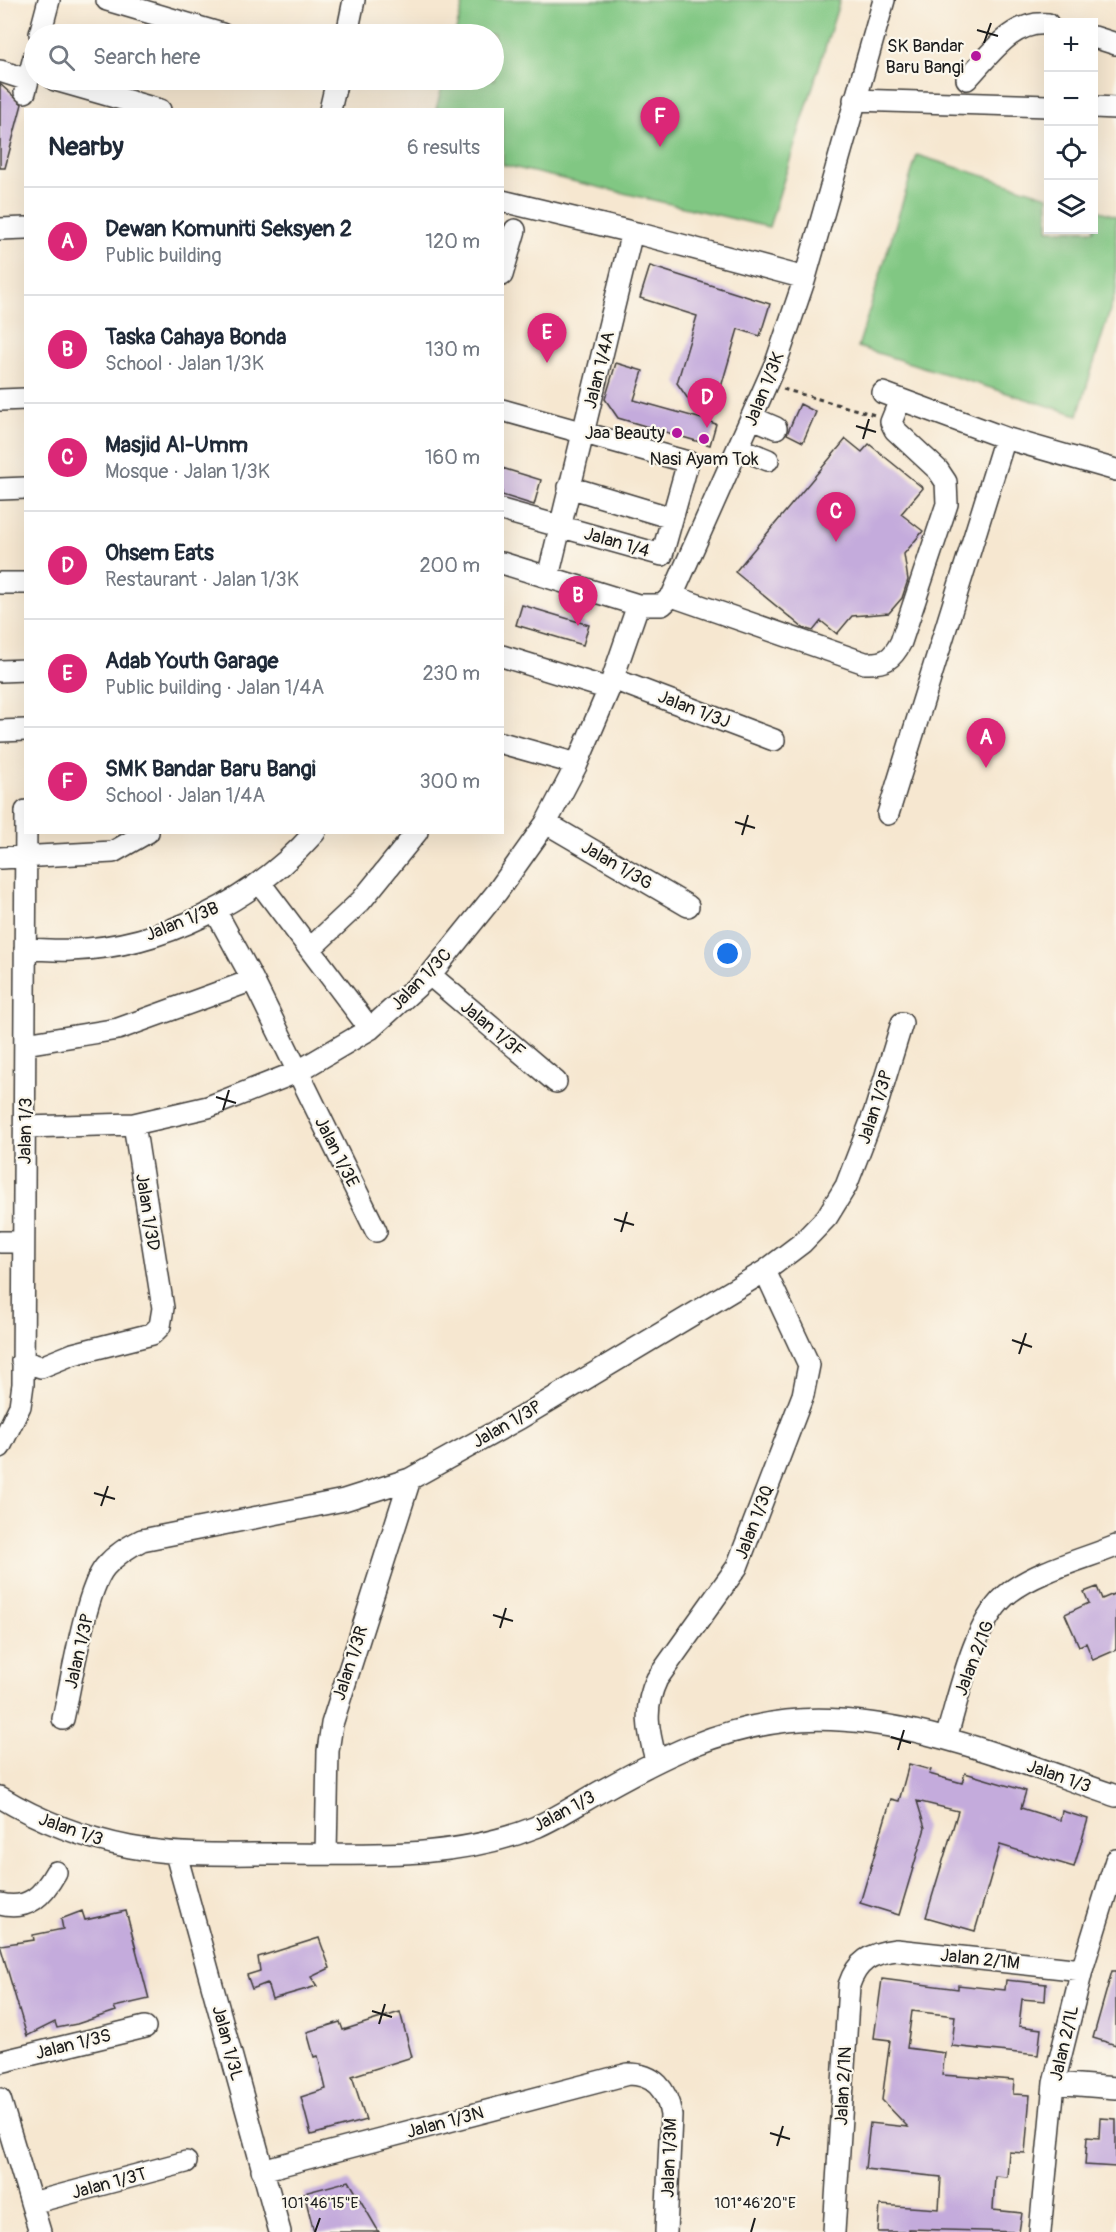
<!DOCTYPE html>
<meta charset="utf-8">
<style>
:root{--surface:#fff;--page:#f6f6f7;--text:#1f2937;--muted:#747a83;--line:#e0e1e3;--accent:#db2777}
body{margin:0;font-family:Pangolin,sans-serif;background:var(--page);color:var(--text)}
.controls{position:absolute;right:18px;top:18px;display:grid;overflow:hidden;border-radius:0px;box-shadow:0 6px 24px #0002}
.controls button{width:54px;height:54px;display:grid;place-items:center;padding:0;border:0;border-bottom:2px solid var(--line);background:var(--surface);color:var(--text);font:30px sans-serif}
.you{position:absolute;left:728px;top:954px;width:21px;height:21px;margin:-15px;border:4px solid #fff;border-radius:50%;background:#1a73e8;box-shadow:0 0 0 9px #1a73e833}
.badge{display:grid;place-items:center;width:39px;height:39px;border-radius:50%;background:var(--accent);color:#fff;font-size:20px;font-weight:700}
.pin{position:absolute;translate:-50% -50px;filter:drop-shadow(0 2px 3px #0008)}
.pin::after{content:'';position:absolute;top:32px;width:21px;height:18px;background:inherit;clip-path:polygon(0 0,100% 0,50% 100%)}
.list{margin:0;padding:0;list-style:none}
h2{display:flex;justify-content:space-between;align-items:center;height:78px;margin:0;padding:0 24px;font-size:26px}
h2 small{font-size:20px;font-weight:400;color:var(--muted)}
.list li{display:grid;grid-template-columns:39px 1fr auto;gap:18px;align-items:center;box-sizing:border-box;height:108px;padding:0 24px;border-top:2px solid var(--line)}
.list b{display:block;font-size:22px;white-space:nowrap}
.list p{margin:0;font-size:20px;white-space:nowrap;color:var(--muted)}
.list em{font-size:20px;font-style:normal;color:var(--muted)}
.icon{flex:none;width:33px;height:33px;fill:none;stroke:currentColor;stroke-width:2;stroke-linecap:round;stroke-linejoin:round}
.map{position:relative;flex:none;width:1116px;height:2232px;overflow:hidden}
.search{position:absolute;background:var(--surface);box-shadow:0 6px 24px #0002;left:24px;top:24px;width:480px;height:66px;display:flex;align-items:center;gap:15px;box-sizing:border-box;padding:0 21px;border-radius:33px;color:var(--muted);font-size:22px}
.panel{position:absolute;background:var(--surface);box-shadow:0 6px 24px #0002;left:24px;top:108px;width:480px;height:726px;border-radius:0px}
.map>svg:first-child{display:block}
</style>
<div class="map">
<svg width="1116" height="2232" viewBox="0 0 1116 2232">
<rect width="100%" height="100%" fill="#fbf7ec"/>
<filter id="ink" filterUnits="userSpaceOnUse"><feTurbulence type="fractalNoise" baseFrequency=".0167" numOctaves="2"/><feDisplacementMap in="SourceGraphic" scale="12" xChannelSelector="R" yChannelSelector="G"/><feConvolveMatrix kernelMatrix="1 2 1 2 8 2 1 2 1" color-interpolation-filters="sRGB"/></filter>
<filter id="wash" filterUnits="userSpaceOnUse"><feTurbulence type="fractalNoise" baseFrequency=".008" numOctaves="4" result="noise"/><feDisplacementMap in="SourceGraphic" scale="24" xChannelSelector="R" yChannelSelector="G"/><feGaussianBlur stdDeviation="1.35" result="paint"/><feColorMatrix in="noise" values="0 0 0 0 0 0 0 0 0 0 0 0 0 0 0 0 0 1.4 0 .05"/><feComposite in="paint" operator="in"/></filter>
<g filter="url(#wash)">
<rect width="100%" height="100%" fill="#f6e7d0"/>
<path fill="#81c783" stroke="#4e7250" stroke-width="1.5" d="M464,0H840L769,227L503,165L502,110L436,109L444,80H494V34H455Z
M917,155L1048,196V230H1094V209L1116,216V291L1078,415L858,347Z"/>
<g id="blocks">
<path fill="#c4abdc" d="M0,84L22,104L5,168H0Z
M650,266L770,304L760,336L738,329L719,394L710,400L704,420L716,424L710,445L618,418L605,399L616,363L643,371L634,400L702,419L677,383L697,316L640,298Z
M800,404L816,412L803,442L787,434Z
M846,439L862,452L869,444L923,488L901,514L923,531L904,554L908,580L902,598L889,613L852,616L837,634L821,621L813,631L803,628L735,572Z
M502,468L541,480L534,505L502,495Z
M522,605L589,625L583,645L516,625Z
M1097,1587L1102,1599L1116,1593V1650L1093,1660L1086,1643L1079,1646L1065,1614L1089,1603L1084,1592Z
M909,1764L931,1770L929,1774L962,1783L965,1773L1026,1791L1021,1808L1060,1820L1062,1811L1088,1819L1074,1867L1000,1845L975,1931L926,1917L958,1811L917,1801L925,1828L899,1915L860,1903L891,1799L899,1801Z
M82,1911L85,1920L126,1911L149,1999L114,2007L116,2011L77,2024L57,2028L55,2022L27,2036L0,1945L34,1940L33,1935L63,1929L61,1919Z
M319,1938L330,1968L311,1977L317,1986L272,1999L267,1983L252,1989L247,1975L260,1971L258,1957Z
M1112,1971H1116V2045L1093,2038Z
M882,1979L958,1989V1985L1005,1990L1006,1980L1046,1984L1045,2001L1022,1999L1019,2026L1041,2029L1038,2055L952,2046L955,2016L912,2011L907,2048L945,2053L942,2075L1014,2080L1013,2094L1030,2095L1025,2153L1009,2152L1007,2177L995,2176L993,2210L1022,2213L1019,2232L909,2229V2232H878L880,2205L939,2209L941,2177L865,2169L870,2123L908,2127L882,2100L890,2040L874,2038Z
M400,2012L412,2057L352,2076L366,2120L311,2135L301,2097L326,2089L318,2056L314,2057L307,2032L340,2022L343,2030Z
M1100,2118L1116,2119V2167L1085,2165L1087,2137L1099,2138Z
M349,2181L379,2232H314L304,2193Z"/>
</g>
</g>
<g filter="url(#ink)">
<use href="#blocks" fill-opacity="0" stroke="#3d3a37" stroke-width="1.5"/>
<g fill="none" stroke-linecap="round" stroke-linejoin="round">
<defs>
<path id="minor" d="M107,0L222,34
M40,34L49,0
M347,34L354,0
M1094,37L1116,44
M0,71L28,80
M967,79C990,55 1012,20 1048,24
M55,80L160,110
M25,92L34,57
M854,100L1048,106
M1094,107L1116,108
M330,110L337,80
M502,201L640,234L805,278
M0,229L26,228
M502,275L515,230
M883,393L1005,438L1116,470
M0,400L26,399
M502,410L688,462L662,555L502,510
M753,418L776,428
M739,448L768,460
M569,487L672,518
M0,489L26,488
M502,563L638,605H662L672,596L777,360L805,278L884,0
M548,577L632,232
M0,583H26
M672,596L865,663C884,664 892,660 901,642L947,504L946,482L938,470L895,430L891,422L900,400
M502,656L609,689
M0,671L26,670
M613,679L774,740
M0,731L26,730
M502,743L577,764
M888,814L1005,438
M546,823L688,906
M0,858L113,852L148,832
M260,883L370,1029
M215,910L253,980L376,1231
M311,948L361,901L417,832
M25,949C40,949 56,951 71,950C162,947 255,900 315,832
M430,975L556,1082
M25,1044L118,1029L253,980
M25,1127L134,1124L208,1107L297,1072L370,1029L430,975L497,892L546,823L577,764L609,689L638,605
M0,1242H22
M22,1361L41,1367L73,1354L152,1334L160,1326L163,1308L134,1124
M0,1447L20,1406L23,1384L26,811
M63,1719C71,1685 85,1591 105,1567C116,1554 128,1547 142,1540L344,1500L410,1479L520,1418L765,1271L802,1243L827,1217L846,1186L875,1111L902,1023
M946,1738C960,1694 973,1620 1010,1592C1037,1571 1084,1559 1116,1546
M656,1760C648,1731 643,1708 657,1679L737,1567L803,1395L809,1365L765,1271
M0,1797C40,1821 84,1838 130,1847C179,1856 228,1854 276,1854C363,1854 455,1860 536,1827C559,1817 581,1802 603,1790C664,1756 717,1729 787,1721C894,1709 1017,1762 1116,1796
M176,1854L280,2232
M326,1854L328,1751L332,1724L410,1479
M0,1904C29,1911 43,1895 56,1872
M0,2062L145,2027
M1054,2083L1116,2088
M0,2099L40,2232
M262,2170L628,2074C654,2074 667,2089 671,2115L666,2232
M32,2203L186,2162
M834,2232L849,1985C857,1961 871,1953 896,1950L1082,1970
M1040,2232L1054,2083L1082,1970L1116,1860"/>
</defs>
<use href="#minor" stroke="#3d3a37" stroke-width="24"/>
<path stroke="#3d3a37" stroke-width="3" stroke-dasharray="4.5 4.5" stroke-linecap="butt" d="M783,389L875,415"/>
<use href="#minor" stroke="#fff" stroke-width="21"/>
</g>
</g>
<path fill="none" stroke="#1c1c1c" stroke-width="2" d="M977,30L998,36M984,43L991,23M856,426L876,432M863,439L869,419M735,822L755,828M742,835L748,815M216,1097L236,1103M223,1110L229,1090M614,1219L634,1225M621,1232L627,1212M1012,1340L1032,1347M1019,1354L1026,1333M94,1493L115,1499M101,1506L108,1486M493,1615L513,1621M500,1628L506,1608M891,1737L911,1743M898,1750L904,1730M372,2011L392,2017M379,2024L385,2004M770,2133L790,2139M777,2146L783,2126M315,2232L320,2218M751,2232L755,2218"/>
<g fill="#b5179e" stroke="#fbf7ec" stroke-width="2">
<circle cx="976" cy="56" r="6"/>
<circle cx="677" cy="433" r="6"/>
<circle cx="704" cy="439" r="6"/>
</g>
<g text-anchor="middle" stroke-width="4.5" stroke-linejoin="round" paint-order="stroke">
<g font-size="18" fill="#1c1c1c" stroke="#fbf7ec" text-anchor="end">
<text x="964" y="52">SK Bandar<tspan x="964" dy="21">Baru Bangi</tspan></text>
<text x="665" y="439">Jaa Beauty</text>
<text x="704" y="465" text-anchor="middle">Nasi Ayam Tok</text>
</g>
<g font-size="18" fill="#1c1c1c" stroke="#fbf7ec">
<text transform="translate(599 370) rotate(-76)" y="6">Jalan 1/4A</text>
<text transform="translate(764 389) rotate(-68)" y="6">Jalan 1/3K</text>
<text transform="translate(617 542) rotate(16)" y="6">Jalan 1/4</text>
<text transform="translate(694 709) rotate(21)" y="6">Jalan 1/3J</text>
<text transform="translate(617 865) rotate(30)" y="6">Jalan 1/3G</text>
<text transform="translate(182 921) rotate(-22)" y="6">Jalan 1/3B</text>
<text transform="translate(421 979) rotate(-46)" y="6">Jalan 1/3C</text>
<text transform="translate(493 1029) rotate(40)" y="6">Jalan 1/3F</text>
<text transform="translate(875 1107) rotate(-72)" y="6">Jalan 1/3P</text>
<text transform="translate(25 1131) rotate(-89)" y="6">Jalan 1/3</text>
<text transform="translate(337 1152) rotate(63)" y="6">Jalan 1/3E</text>
<text transform="translate(148 1212) rotate(81)" y="6">Jalan 1/3D</text>
<text transform="translate(507 1424) rotate(-30)" y="6">Jalan 1/3P</text>
<text transform="translate(754 1522) rotate(-69)" y="6">Jalan 1/3Q</text>
<text transform="translate(79 1651) rotate(-77)" y="6">Jalan 1/3P</text>
<text transform="translate(974 1658) rotate(-69)" y="6">Jalan 2/1G</text>
<text transform="translate(350 1663) rotate(-72)" y="6">Jalan 1/3R</text>
<text transform="translate(1059 1776) rotate(19)" y="6">Jalan 1/3</text>
<text transform="translate(564 1811) rotate(-28)" y="6">Jalan 1/3</text>
<text transform="translate(71 1829) rotate(19)" y="6">Jalan 1/3</text>
<text transform="translate(980 1959) rotate(6)" y="6">Jalan 2/1M</text>
<text transform="translate(228 2043) rotate(75)" y="6">Jalan 1/3L</text>
<text transform="translate(1064 2043) rotate(-77)" y="6">Jalan 2/1L</text>
<text transform="translate(73 2044) rotate(-14)" y="6">Jalan 1/3S</text>
<text transform="translate(843 2086) rotate(-87)" y="6">Jalan 2/1N</text>
<text transform="translate(445 2122) rotate(-15)" y="6">Jalan 1/3N</text>
<text transform="translate(669 2158) rotate(-88)" y="6">Jalan 1/3M</text>
<text transform="translate(109 2183) rotate(-15)" y="6">Jalan 1/3T</text>
</g>
</g>
<g font-size="15" text-anchor="middle" fill="#1c1c1c" stroke="#fbf7ec" stroke-width="4.5" stroke-linejoin="round" paint-order="stroke">
<text x="320" y="2208">101°46'15"E</text>
<text x="755" y="2208">101°46'20"E</text>
</g>
</svg>
<div class="controls">
<button>+</button>
<button>−</button>
<button><svg class="icon" aria-label="locate" viewBox="0 0 24 24"><circle cx="12" cy="12" r="6"/><path d="M12 2v4M12 18v4M2 12h4M18 12h4"/></svg></button>
<button><svg class="icon" aria-label="layers" viewBox="0 0 24 24"><path d="M12 4l9 5-9 5-9-5zM3 14l9 5 9-5"/></svg></button>
</div>
<div class="you"></div>
<div class="pin badge" style="left:986px;top:768px">A</div>
<div class="pin badge" style="left:578px;top:626px">B</div>
<div class="pin badge" style="left:836px;top:542px">C</div>
<div class="pin badge" style="left:707px;top:428px">D</div>
<div class="pin badge" style="left:547px;top:363px">E</div>
<div class="pin badge" style="left:660px;top:147px">F</div>
<div class="search"><svg class="icon" aria-label="search" viewBox="0 0 24 24"><circle cx="10" cy="10" r="6"/><path d="M15 15l6 6"/></svg>Search here</div>
<section class="panel">
<h2>Nearby<small>6 results</small></h2>
<ul class="list">
<li><span class="badge">A</span><div><b>Dewan Komuniti Seksyen 2</b><p>Public building</p></div><em>120 m</em></li>
<li><span class="badge">B</span><div><b>Taska Cahaya Bonda</b><p>School · Jalan 1/3K</p></div><em>130 m</em></li>
<li><span class="badge">C</span><div><b>Masjid Al-Umm</b><p>Mosque · Jalan 1/3K</p></div><em>160 m</em></li>
<li><span class="badge">D</span><div><b>Ohsem Eats</b><p>Restaurant · Jalan 1/3K</p></div><em>200 m</em></li>
<li><span class="badge">E</span><div><b>Adab Youth Garage</b><p>Public building · Jalan 1/4A</p></div><em>230 m</em></li>
<li><span class="badge">F</span><div><b>SMK Bandar Baru Bangi</b><p>School · Jalan 1/4A</p></div><em>300 m</em></li>
</ul>
</section>
</div>
